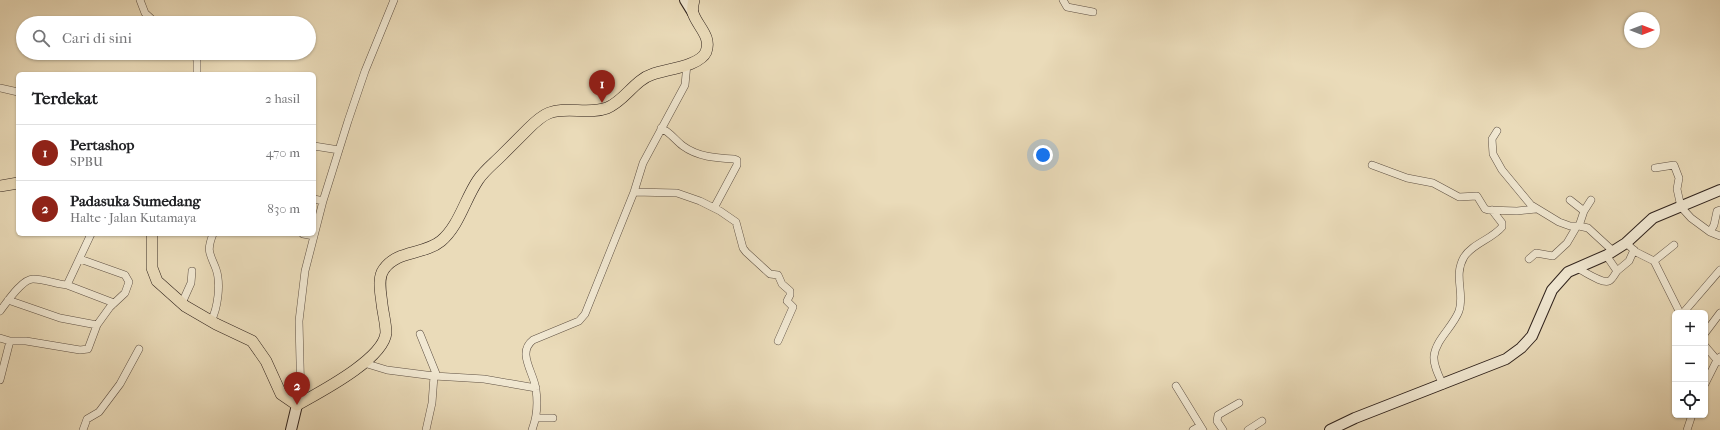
<!DOCTYPE html>
<html lang="id">
<meta charset="utf-8">
<style>
:root{--surface:#fff;--page:#f2f2f2;--text:#202124;--muted:#757577;--line:#e0e0e0;--accent:#8f2418}
body{margin:0;font-family:"IM FELL French Canon",serif;background:var(--page);color:var(--text)}
.controls{position:absolute;right:12px;bottom:12px;display:grid;overflow:hidden;border-radius:6px;box-shadow:0 1px 3px #0004}
.controls button{width:36px;height:36px;display:grid;place-items:center;padding:0;border:0;border-bottom:1px solid var(--line);background:var(--surface);color:var(--text);font:20px sans-serif}
.compass{position:absolute;left:1624px;top:12px;width:36px;height:36px;border-radius:50%;background:var(--surface);box-shadow:0 1px 3px #0004;rotate:90deg}
.you{position:absolute;left:1043px;top:155px;width:14px;height:14px;margin:-10px;border:3px solid #fff;border-radius:50%;background:#1a73e8;box-shadow:0 0 0 6px #1a73e833}
.badge{display:grid;place-items:center;width:26px;height:26px;border-radius:50%;background:var(--accent);color:#fff;font-size:13px;font-weight:700}
.pin{position:absolute;translate:-50% -33px;filter:drop-shadow(0 1px 2px #0008)}
.pin::after{content:'';position:absolute;top:21px;width:14px;height:12px;background:inherit;clip-path:polygon(0 0,100% 0,50% 100%)}
.list{margin:0;padding:0;list-style:none}
h2{display:flex;justify-content:space-between;align-items:center;height:52px;margin:0;padding:0 16px;font-size:17px}
h2 small{font-size:13px;font-weight:400;color:var(--muted)}
.list li{display:grid;grid-template-columns:26px 1fr auto;gap:12px;align-items:center;box-sizing:border-box;height:56px;padding:0 16px;border-top:1px solid var(--line)}
.list b{display:block;font-size:15px;white-space:nowrap}
.list p{margin:0;font-size:13px;white-space:nowrap;color:var(--muted)}
.list em{font-size:13px;font-style:normal;color:var(--muted)}
.icon{flex:none;width:22px;height:22px;fill:none;stroke:currentColor;stroke-width:2;stroke-linecap:round;stroke-linejoin:round}
.map{position:relative;flex:none;width:1720px;height:430px;overflow:hidden}
.search{position:absolute;background:var(--surface);box-shadow:0 1px 3px #0004;left:16px;top:16px;width:300px;height:44px;display:flex;align-items:center;gap:10px;box-sizing:border-box;padding:0 14px;border-radius:22px;color:var(--muted);font-size:15px}
.panel{position:absolute;background:var(--surface);box-shadow:0 1px 3px #0004;left:16px;top:72px;width:300px;height:164px;border-radius:6px}
.map>svg:first-child{display:block}
</style>
<div class="map">
<svg width="1720" height="430" viewBox="0 0 1720 430">
<rect width="100%" height="100%" fill="#eadbb9"/>
<filter id="stains"><feTurbulence type="fractalNoise" baseFrequency=".005" numOctaves="4"/><feColorMatrix values="0 0 0 0 .2 0 0 0 0 .09 0 0 0 0 .02 0 0 0 .5 -.17"/></filter>
<radialGradient id="worn" r=".72"><stop offset=".6" stop-color="#630" stop-opacity="0"/><stop offset="1" stop-color="#630" stop-opacity=".3"/></radialGradient>
<g fill="none" stroke-linecap="round" stroke-linejoin="round">
<defs>
<path id="street" d="M140,0L145,13L156,23
M1063,0L1067,7L1093,12
M194,53L197,60V74
M0,88L18,92
M661,128C670,132 675,140 683,146C698,157 716,158 734,159L737,160V165L714,208
M1497,131L1492,139L1493,154L1502,170L1531,205L1559,222L1570,226H1579L1588,228L1613,251
M314,146L339,150
M1372,165L1407,178L1433,183L1459,197L1477,196L1485,209L1488,210L1517,211L1536,209
M1655,168L1674,165L1679,178L1677,189L1681,207L1691,218L1710,232L1720,236
M634,192L677,193L700,201L720,211L736,222L743,248L746,252L770,274L778,275L782,284L790,291V295L787,301L793,307L778,341
M314,199L323,201
M1570,200L1584,211
M1579,226L1584,211L1591,200
M1710,232L1714,225L1717,211L1720,210
M303,234L314,236
M1626,243L1636,252L1654,261L1680,313
M1606,255L1617,271L1629,261L1634,250
M1529,259L1536,253L1553,256L1567,243L1577,226
M1654,261L1674,245
M1576,268C1583,270 1601,284 1609,281C1612,280 1615,274 1617,271
M67,285L114,303
M8,300L60,318L97,325
M182,303L191,283L192,271
M0,311C7,302 22,279 33,279C44,279 56,284 67,285L91,234
M1683,313L1720,270
M211,321C218,308 221,283 216,269C210,253 206,252 213,234
M1705,333L1720,313
M420,334L437,376
M0,338L10,341L0,380
M10,341H26L80,350L88,349L97,325L110,307L125,293L129,282L125,275L80,259
M1705,346L1717,360L1720,357
M364,363L387,370L434,376L432,403L426,430
M434,376L484,379L536,388
M1705,384L1717,360L1720,362
M1443,385C1439,376 1433,365 1434,356C1436,339 1453,327 1459,311C1465,293 1453,276 1464,257C1472,244 1492,239 1502,227V223L1492,210
M1176,386L1203,430
M301,402L299,321L305,271L323,201L348,121L365,71L394,0
M536,418H553
M83,430L87,419L99,412L120,384L139,349
M532,430C537,417 538,404 536,390C535,374 516,353 533,340L579,321L585,314L634,192L643,163L685,85L687,64
M1193,430L1200,426
M1223,430L1217,421L1218,415L1239,403
M1248,430L1262,421
M1687,430L1692,415"/>
<path id="secondary" d="M685,0L693,13
M291,430L297,405
M1330,430L1355,418L1506,359L1521,348L1532,336L1552,290L1568,272L1607,255L1626,243L1653,218L1720,190"/>
<path id="primary" d="M0,186L18,183
M152,234V268L157,281L185,306L216,324L252,341L266,361L281,394L297,405C318,393 383,360 386,333C386,324 383,313 382,304C381,294 377,278 384,269C397,250 424,255 441,241C459,226 465,199 478,180C484,171 493,164 501,156C510,147 519,138 528,129C534,123 541,116 549,113C567,106 588,115 607,108C625,101 634,80 653,74C667,69 700,66 706,52C712,36 697,26 693,13C692,9 693,4 694,0"/>
</defs>
<use href="#street" stroke="#5e5043" stroke-width="8"/>
<use href="#secondary" stroke="#2f221c" stroke-width="12"/>
<use href="#primary" stroke="#2f221c" stroke-width="12"/>
<use href="#street" stroke="#f1e8d2" stroke-width="7"/>
<use href="#secondary" stroke="#f1e8d2" stroke-width="10"/>
<use href="#primary" stroke="#eadbb9" stroke-width="11"/>
</g>
<rect width="100%" height="100%" filter="url(#stains)"/>
<rect width="100%" height="100%" fill="url(#worn)"/>
</svg>
<div class="controls">
<button>+</button>
<button>−</button>
<button><svg class="icon" aria-label="locate" viewBox="0 0 24 24"><circle cx="12" cy="12" r="6"/><path d="M12 2v4M12 18v4M2 12h4M18 12h4"/></svg></button>
</div>
<svg class="compass" viewBox="-18 -18 36 36"><path d="M0-13l5 13h-10z" fill="#e53935"/><path d="M0 13l5-13h-10z" fill="#757577"/></svg>
<div class="you"></div>
<div class="pin badge" style="left:602px;top:103px">1</div>
<div class="pin badge" style="left:297px;top:405px">2</div>
<div class="search"><svg class="icon" aria-label="search" viewBox="0 0 24 24"><circle cx="10" cy="10" r="6"/><path d="M15 15l6 6"/></svg>Cari di sini</div>
<section class="panel">
<h2>Terdekat<small>2 hasil</small></h2>
<ul class="list">
<li><span class="badge">1</span><div><b>Pertashop</b><p>SPBU</p></div><em>470 m</em></li>
<li><span class="badge">2</span><div><b>Padasuka Sumedang</b><p>Halte · Jalan Kutamaya</p></div><em>830 m</em></li>
</ul>
</section>
</div>
